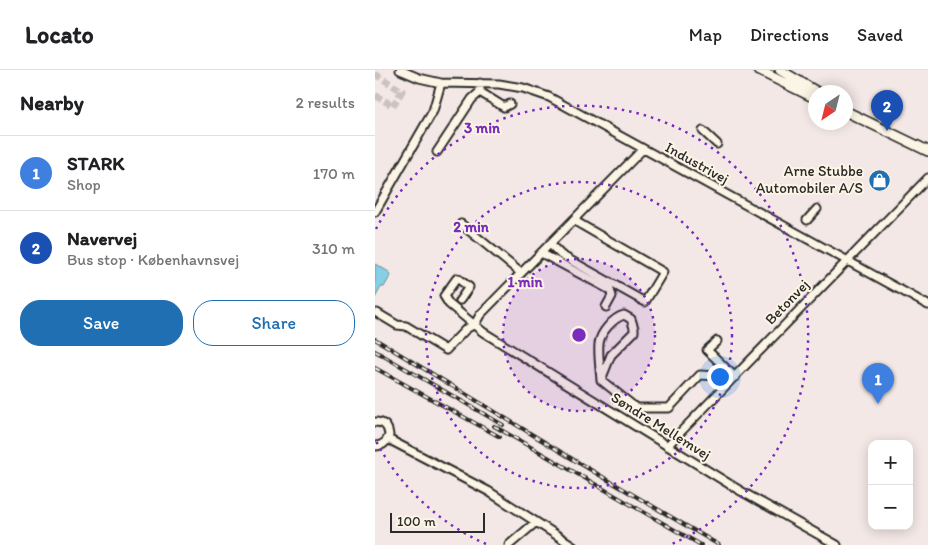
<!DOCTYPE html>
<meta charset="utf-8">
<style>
:root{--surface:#fff;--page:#f6f6f6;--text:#202124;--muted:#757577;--line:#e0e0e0;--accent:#1f6fb2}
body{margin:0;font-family:Itim,sans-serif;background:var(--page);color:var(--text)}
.controls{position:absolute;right:15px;bottom:15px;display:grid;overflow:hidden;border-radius:10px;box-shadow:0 2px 12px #0003}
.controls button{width:45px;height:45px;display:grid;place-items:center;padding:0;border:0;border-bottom:1px solid var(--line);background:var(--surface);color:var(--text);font:25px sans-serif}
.compass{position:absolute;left:433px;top:15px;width:45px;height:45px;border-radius:50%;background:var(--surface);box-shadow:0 2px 12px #0003;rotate:215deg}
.scale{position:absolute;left:15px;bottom:12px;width:95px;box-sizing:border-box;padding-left:5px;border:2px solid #2b2b2b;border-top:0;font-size:14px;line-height:18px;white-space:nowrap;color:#2b2b2b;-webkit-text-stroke:4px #fcf5e5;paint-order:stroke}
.you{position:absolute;left:344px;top:306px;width:18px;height:18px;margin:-12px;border:4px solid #fff;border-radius:50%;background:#1a73e8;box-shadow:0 0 0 8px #1a73e833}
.badge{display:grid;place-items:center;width:32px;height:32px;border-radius:50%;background:var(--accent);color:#fff;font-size:16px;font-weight:700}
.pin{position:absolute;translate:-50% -41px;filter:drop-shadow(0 1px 2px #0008)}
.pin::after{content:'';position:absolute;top:26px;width:18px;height:15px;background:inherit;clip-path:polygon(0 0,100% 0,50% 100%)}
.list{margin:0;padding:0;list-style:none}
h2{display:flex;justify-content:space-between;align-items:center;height:65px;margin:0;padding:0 20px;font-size:21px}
h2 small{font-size:16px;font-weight:400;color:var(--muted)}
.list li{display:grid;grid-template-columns:32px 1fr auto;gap:15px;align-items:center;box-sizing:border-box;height:75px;padding:0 20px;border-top:1px solid var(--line)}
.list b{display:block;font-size:19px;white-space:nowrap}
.list p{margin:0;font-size:16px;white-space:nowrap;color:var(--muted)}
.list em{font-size:16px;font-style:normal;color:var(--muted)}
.actions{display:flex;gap:10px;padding:15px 20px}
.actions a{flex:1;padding:11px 0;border:1px solid var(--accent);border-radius:20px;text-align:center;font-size:18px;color:var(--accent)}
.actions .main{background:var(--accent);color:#fff}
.map{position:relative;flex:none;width:553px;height:475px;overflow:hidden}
header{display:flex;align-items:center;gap:30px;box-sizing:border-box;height:70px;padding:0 25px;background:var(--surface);border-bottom:1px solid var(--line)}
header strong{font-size:24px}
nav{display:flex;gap:28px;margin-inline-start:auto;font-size:18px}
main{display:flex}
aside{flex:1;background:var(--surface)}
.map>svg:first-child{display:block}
</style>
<header>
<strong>Locato</strong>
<nav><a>Map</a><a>Directions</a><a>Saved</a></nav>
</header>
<main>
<aside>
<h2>Nearby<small>2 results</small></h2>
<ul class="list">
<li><span class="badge" style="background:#3f7fe0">1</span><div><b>STARK</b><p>Shop</p></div><em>170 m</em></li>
<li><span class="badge" style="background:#1a4fb4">2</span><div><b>Navervej</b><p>Bus stop · Københavnsvej</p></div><em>310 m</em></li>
</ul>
<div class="actions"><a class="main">Save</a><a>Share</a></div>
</aside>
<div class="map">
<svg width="553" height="475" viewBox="0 0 553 475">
<rect width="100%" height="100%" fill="#f3e8e5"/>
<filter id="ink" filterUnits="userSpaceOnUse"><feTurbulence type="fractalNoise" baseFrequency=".02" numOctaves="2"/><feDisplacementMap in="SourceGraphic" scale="10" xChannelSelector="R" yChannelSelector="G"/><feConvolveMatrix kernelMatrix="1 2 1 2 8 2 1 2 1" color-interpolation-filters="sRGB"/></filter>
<g filter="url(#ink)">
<path fill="#86d0e6" stroke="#628e9b" d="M0,194L14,202L16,205L9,217H6L0,228Z"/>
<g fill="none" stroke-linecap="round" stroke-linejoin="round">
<path stroke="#cbc2c0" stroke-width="7" stroke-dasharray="7 3.5" stroke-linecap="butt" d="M0,4L27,21L18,36L0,25"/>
<defs>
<path id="minor" d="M25,0L44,8L66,13L124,14L148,18L174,27L553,235
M105,22L129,37L135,34
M328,61L342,74
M62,82L97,29L105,22V13
M0,142L58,41L66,13
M432,150L442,139
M86,154L146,203
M175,174L186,185L270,232L288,202L198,150
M166,183L235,220L237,226L231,237
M85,230L94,217L82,208L69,226L74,234L108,262L364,420L462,475
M2,243L22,255L31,256L71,280L91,259L100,254
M100,254L105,245L268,79
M226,310L236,285L259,262V258L256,249L249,245C238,248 225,263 224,274C223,285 225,298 226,310L261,338H294L325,305L360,307L332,280L342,271
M0,352C9,352 13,356 14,365C12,372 8,376 0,376
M13,369L113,421L197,475
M292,376L553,108
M134,475L161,452"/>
<path id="major" d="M383,0L440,28
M405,0L442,22
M470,41L553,81"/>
</defs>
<use href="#minor" stroke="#2b2b2b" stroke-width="11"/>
<use href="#major" stroke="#2b2b2b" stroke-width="12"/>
<use href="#minor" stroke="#fcf5e5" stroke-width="7"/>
<use href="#major" stroke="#fcf5e5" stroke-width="9"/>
<defs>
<path id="rail" d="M0,269L209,396L344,475
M0,281L128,355
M0,298L125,367
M119,356L326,475"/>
</defs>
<use href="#rail" stroke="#2b2b2b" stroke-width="4"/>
<use href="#rail" stroke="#fcf5e5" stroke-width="2" stroke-dasharray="5.5" stroke-linecap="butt"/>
</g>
</g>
<circle cx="204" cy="265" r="76" fill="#7b2cbf" fill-opacity=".12"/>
<g fill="none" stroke="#7b2cbf" stroke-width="2.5" stroke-dasharray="2.5 5">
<circle cx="204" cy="265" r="76"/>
<circle cx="204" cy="265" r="153"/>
<path d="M111 474A229 229 0 0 1 1 371M1 159A229 229 0 1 1 297 474"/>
</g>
<defs>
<symbol id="shop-disc" viewBox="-11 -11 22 22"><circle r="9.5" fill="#1f6fb2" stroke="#fcf5e5"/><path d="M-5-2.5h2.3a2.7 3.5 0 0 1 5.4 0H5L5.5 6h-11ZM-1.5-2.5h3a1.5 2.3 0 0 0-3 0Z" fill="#fff"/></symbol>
</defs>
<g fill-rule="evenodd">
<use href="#shop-disc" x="492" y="98" width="25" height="25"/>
</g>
<g text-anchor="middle" stroke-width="4" stroke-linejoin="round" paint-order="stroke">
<g font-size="15" fill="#2b2b2b" stroke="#fcf5e5">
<text transform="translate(322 93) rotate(29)" y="5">Industrivej</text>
<text transform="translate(412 232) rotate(-46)" y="5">Betonvej</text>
<text transform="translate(286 356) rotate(32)" y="5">Søndre Mellemvej</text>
</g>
<g font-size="15" fill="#2b2b2b" stroke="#fcf5e5" text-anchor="end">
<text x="488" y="106">Arne Stubbe<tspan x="488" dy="17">Automobiler A/S</tspan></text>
</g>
</g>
<circle cx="204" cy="265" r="8" fill="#7b2cbf" stroke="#fcf5e5" stroke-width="2.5"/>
<g font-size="15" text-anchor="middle" font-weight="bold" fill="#7b2cbf" stroke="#fcf5e5" stroke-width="4" stroke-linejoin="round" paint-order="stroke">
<text x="107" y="63">3 min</text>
<text x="96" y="162">2 min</text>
<text x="150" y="217">1 min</text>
</g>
</svg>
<div class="controls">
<button>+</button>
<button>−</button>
</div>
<svg class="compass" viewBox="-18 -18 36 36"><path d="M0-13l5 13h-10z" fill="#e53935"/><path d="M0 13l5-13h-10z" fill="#757577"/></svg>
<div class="scale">100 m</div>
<div class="you"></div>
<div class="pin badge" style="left:503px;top:334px;background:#3f7fe0">1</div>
<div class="pin badge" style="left:512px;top:61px;background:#1a4fb4">2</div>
</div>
</main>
